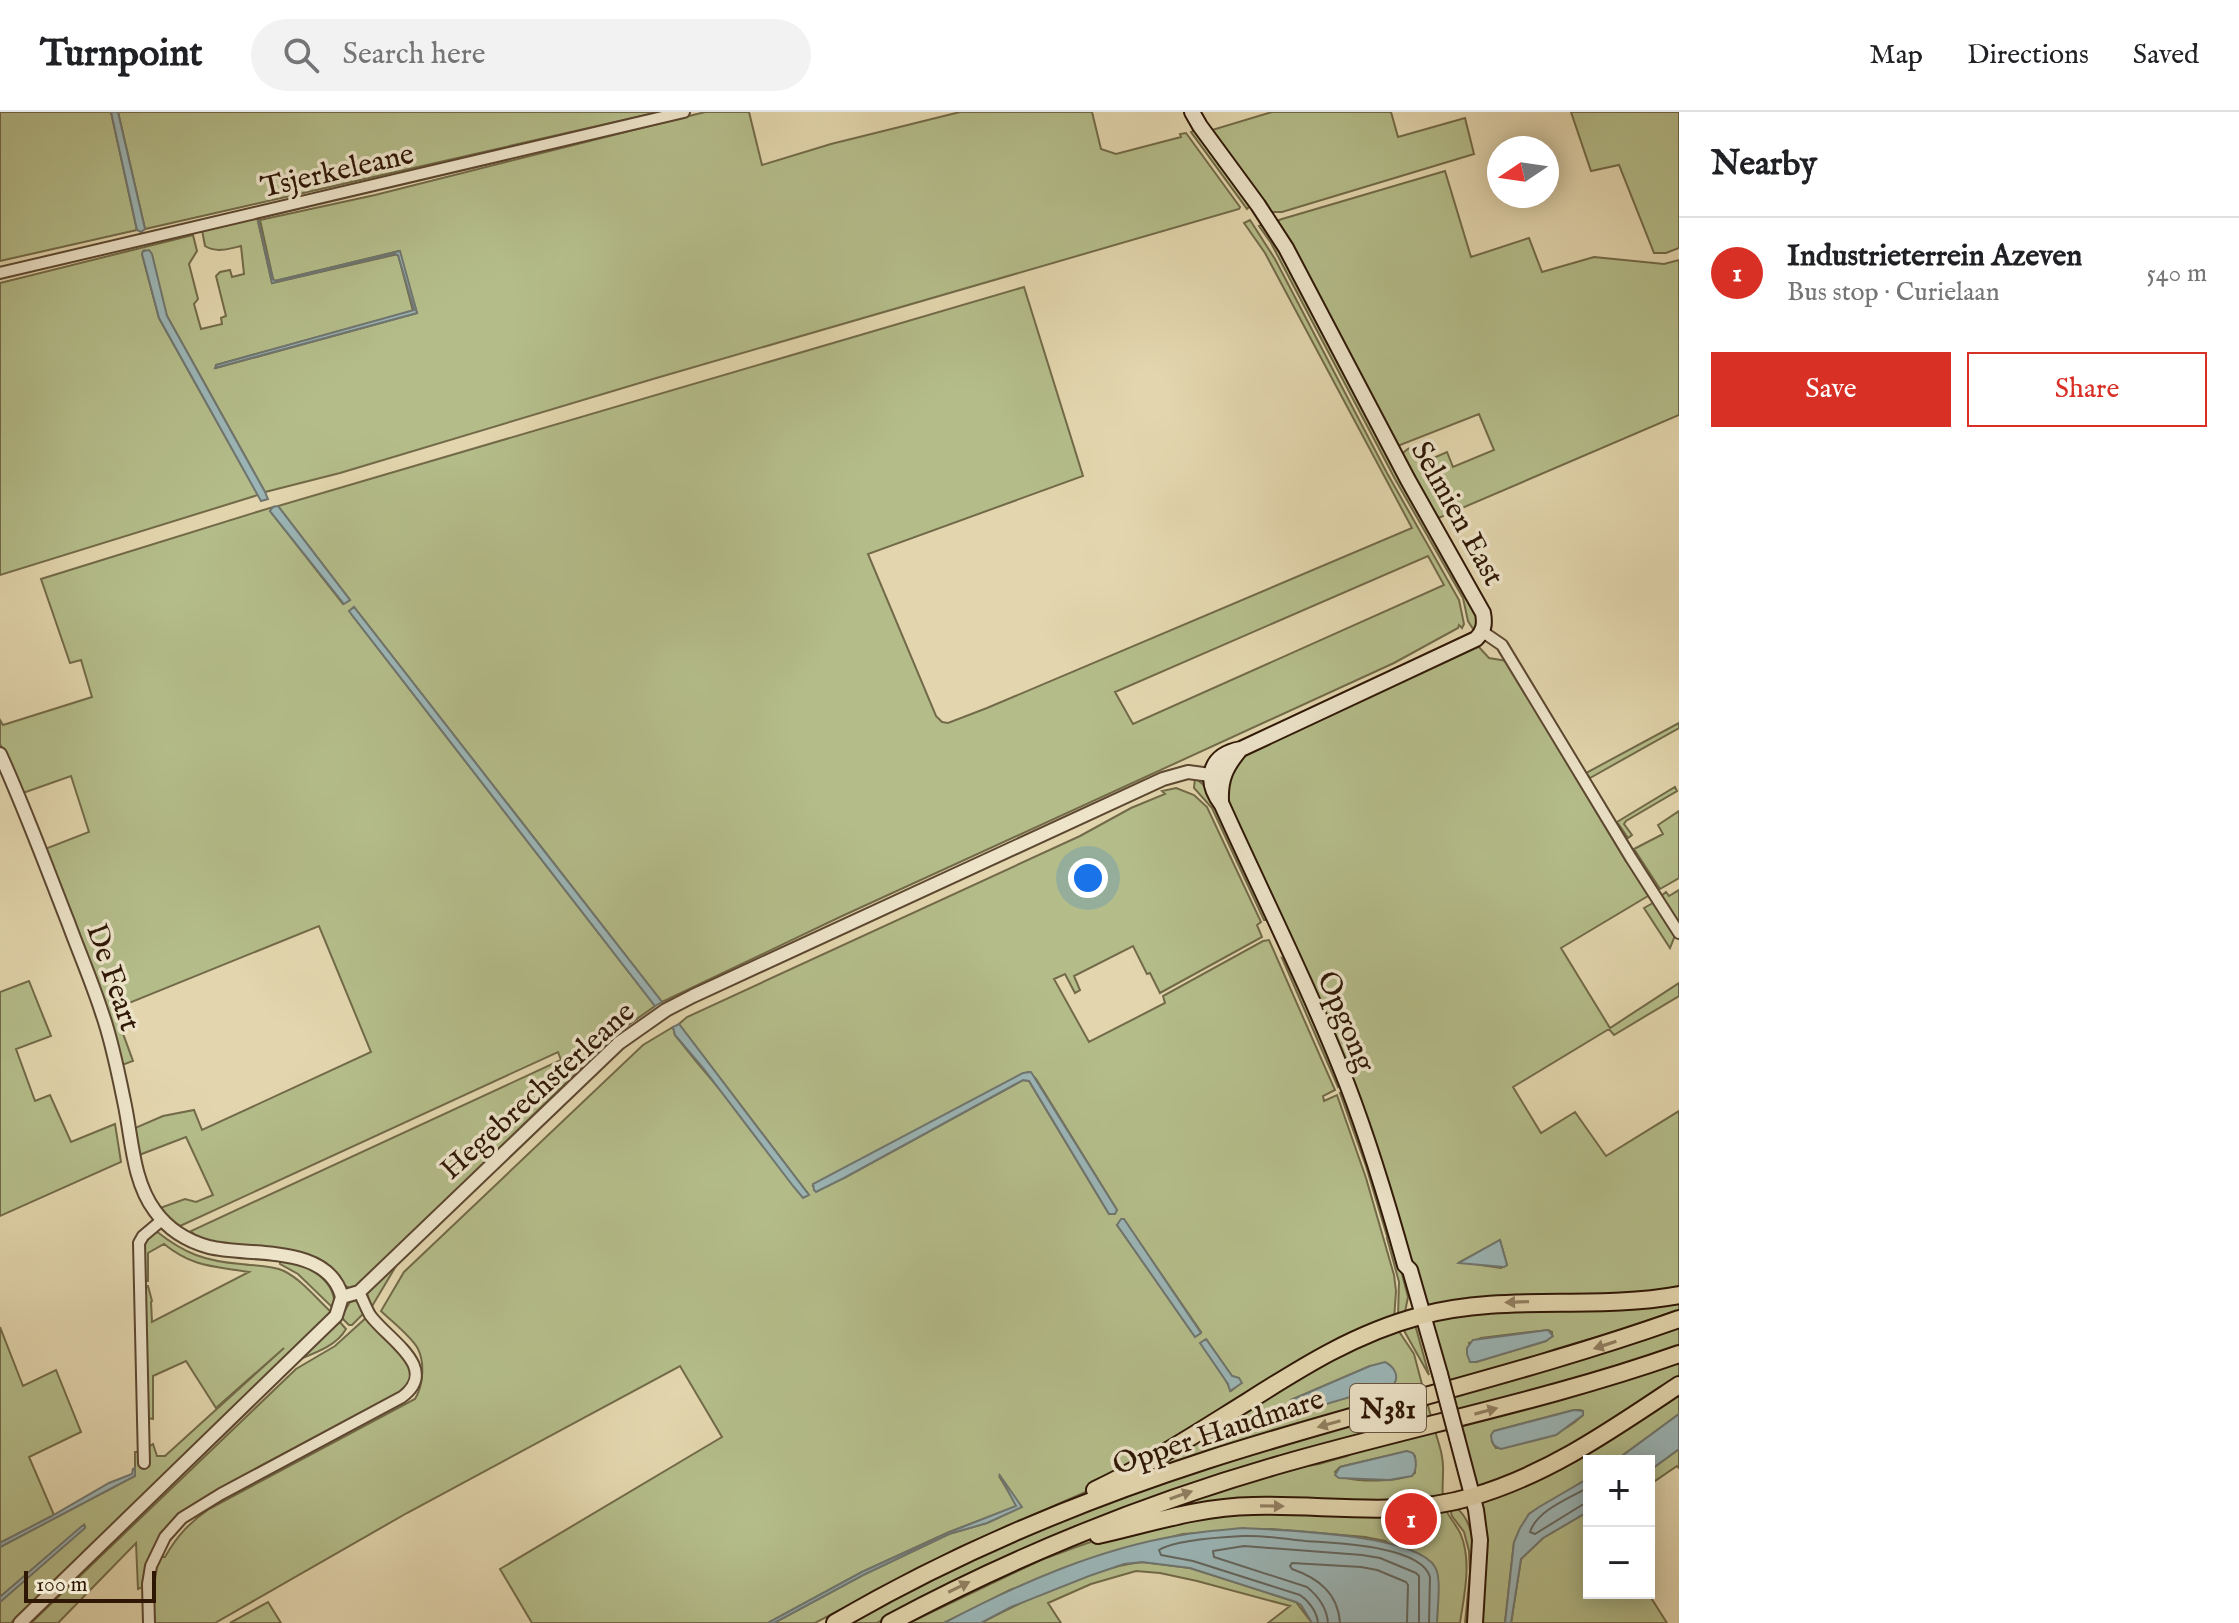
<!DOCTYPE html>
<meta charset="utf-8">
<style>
:root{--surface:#fff;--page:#f2f2f2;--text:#202124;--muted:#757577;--line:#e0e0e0;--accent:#d93025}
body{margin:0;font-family:"IM FELL English",serif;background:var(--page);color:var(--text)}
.controls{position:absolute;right:24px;bottom:24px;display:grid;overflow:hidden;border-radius:0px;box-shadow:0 4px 20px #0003}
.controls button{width:72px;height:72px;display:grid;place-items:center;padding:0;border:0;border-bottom:2px solid var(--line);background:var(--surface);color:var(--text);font:40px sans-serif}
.compass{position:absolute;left:1487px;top:24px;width:72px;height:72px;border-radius:50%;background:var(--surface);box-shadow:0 4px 20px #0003;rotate:257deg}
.scale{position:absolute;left:24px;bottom:20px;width:132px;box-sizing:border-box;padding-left:8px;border:4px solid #2f1706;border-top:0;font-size:22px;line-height:28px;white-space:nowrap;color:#2f1706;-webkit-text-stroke:6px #ede4ca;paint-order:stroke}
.you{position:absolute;left:1088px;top:766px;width:28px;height:28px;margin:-20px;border:6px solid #fff;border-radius:50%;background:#1a73e8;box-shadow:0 0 0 12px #1a73e833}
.badge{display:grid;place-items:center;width:52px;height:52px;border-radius:50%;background:var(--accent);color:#fff;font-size:26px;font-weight:700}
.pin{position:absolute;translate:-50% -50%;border:4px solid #fff;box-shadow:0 2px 8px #0006}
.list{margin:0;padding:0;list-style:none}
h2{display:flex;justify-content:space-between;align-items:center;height:104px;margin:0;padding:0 32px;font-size:34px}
h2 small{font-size:26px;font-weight:400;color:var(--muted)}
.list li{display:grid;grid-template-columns:52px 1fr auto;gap:24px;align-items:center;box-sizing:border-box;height:112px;padding:0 32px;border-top:2px solid var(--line)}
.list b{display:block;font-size:30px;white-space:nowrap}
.list p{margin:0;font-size:26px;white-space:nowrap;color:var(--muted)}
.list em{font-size:26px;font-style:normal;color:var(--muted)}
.actions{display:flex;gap:16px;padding:24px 32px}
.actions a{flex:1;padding:18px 0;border:2px solid var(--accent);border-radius:0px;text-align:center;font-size:28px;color:var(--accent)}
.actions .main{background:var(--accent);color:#fff}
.icon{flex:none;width:44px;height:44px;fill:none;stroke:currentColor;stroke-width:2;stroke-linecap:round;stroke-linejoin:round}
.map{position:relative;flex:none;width:1679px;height:1511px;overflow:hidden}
header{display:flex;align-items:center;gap:48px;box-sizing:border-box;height:112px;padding:0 40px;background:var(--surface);border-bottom:2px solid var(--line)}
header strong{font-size:38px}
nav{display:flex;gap:44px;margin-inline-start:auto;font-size:28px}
.search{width:560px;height:72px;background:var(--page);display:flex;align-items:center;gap:20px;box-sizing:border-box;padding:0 28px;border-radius:44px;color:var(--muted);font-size:30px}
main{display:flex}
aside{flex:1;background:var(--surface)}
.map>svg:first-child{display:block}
</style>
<header>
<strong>Turnpoint</strong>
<div class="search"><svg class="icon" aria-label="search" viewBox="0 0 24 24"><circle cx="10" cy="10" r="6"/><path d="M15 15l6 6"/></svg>Search here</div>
<nav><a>Map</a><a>Directions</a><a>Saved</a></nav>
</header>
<main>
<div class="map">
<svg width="1679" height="1511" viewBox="0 0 1679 1511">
<rect width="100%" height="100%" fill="#e3d6ae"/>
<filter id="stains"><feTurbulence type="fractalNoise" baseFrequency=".0025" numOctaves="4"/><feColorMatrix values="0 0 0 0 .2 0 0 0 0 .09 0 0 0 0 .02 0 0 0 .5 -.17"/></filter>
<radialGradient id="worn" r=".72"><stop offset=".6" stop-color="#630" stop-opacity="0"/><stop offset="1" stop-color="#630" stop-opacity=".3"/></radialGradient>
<path fill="#b4bd8a" stroke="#726a48" stroke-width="2" fill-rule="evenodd" d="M0,0H111L137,118L0,149Z
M118,0H659L145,117Z
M705,0H749L762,53L831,32L960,0H1092L1101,37L1116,42L1181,25L1180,22L1186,21L1240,95L1239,97L653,267L340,361L265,380L167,204L144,139L142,142L159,206L258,383L0,463V171L193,123L197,139L189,152L198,187L194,192L201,217L222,212L221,206L226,204L216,164L220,160L230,158L232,165L244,162L241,134C229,137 216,141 205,134L202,118L257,105L272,171L398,142L413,199L216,253V256L417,201L399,139L275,169L273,167L260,108L375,83Z
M1272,0H1391L1398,25L1465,6L1474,42L1282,100H1269L1212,18Z
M1571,0H1679V136L1666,141H1654L1619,53L1591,59Z
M1195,18L1252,92L1247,97L1191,20Z
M1445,59L1471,145L1529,126L1542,160L1594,145L1664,152L1679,148V303L1434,408L1401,344C1406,336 1414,333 1423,336L1429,348L1447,340L1453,355L1494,338L1479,302L1395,335L1278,112L1279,108L1282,107Z
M1250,108L1275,147L1387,361L1459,488L1464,512L1462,516L1459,513L1458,516L1394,551L840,805L662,890L354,495L350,499L352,503L655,894L627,914L593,945L357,1174L351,1177L347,1175L328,1158L214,1132L197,1126L191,1119L561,948L558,940L180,1114L166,1105L160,1096L185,1087L196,1090L213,1083L186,1025L139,1043L135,1016L163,1004L194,998L202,1018L371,940L319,814L114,897L133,949L122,953L45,737L89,720L71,664L23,681L0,632V608L3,613L92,585L81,548L70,551L41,467L273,395L270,399L343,492L350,488L278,394L1024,175L1083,364L868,442L936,604L942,610L948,611L987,596L1412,416L1265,141L1244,111ZM1428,444L1444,473L1133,612L1115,580Z
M1266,111L1479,507L1475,520L1468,509L1463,486L1395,367L1271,131L1259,114Z
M1477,533L1489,546L1507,549L1648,780V784L1561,836L1610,916L1679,871V884L1614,923L1609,917L1513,975L1541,1021L1575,1000L1606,1044L1679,999V1180L1430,1194L1421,1184L1407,1134L1233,709C1226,684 1221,664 1242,644ZM1500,1128L1507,1153L1501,1156L1460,1150Z
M1679,611V616L1590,666L1586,661Z
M1195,666L1205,674L1213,689L1268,806L1267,808H1264L1212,696L1194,676Z
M1675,675L1677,679L1626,709L1624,712L1632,723L1628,726L1617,710Z
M1176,676L1194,683L1207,695L1261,810L1257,813L1262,825L1160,881L1150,861L1147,862L1133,834L1074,864L1080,878L1075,881L1065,862L1054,867L1089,930L1165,891L1163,884L1263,829L1269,828L1335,978L1323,984L1324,989L1337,983L1366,1066L1394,1163L1396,1179L1394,1208L1364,1216L1341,1226L1097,1375L956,1437L815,1511H774L863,1463L949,1422L987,1411L1021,1395L999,1364L1017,1394L949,1420L862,1460L768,1511H532L500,1457L722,1325L680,1254L407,1401L215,1511H152L151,1474L158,1445H165C177,1424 189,1411 209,1397L415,1287C423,1274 425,1251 418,1237C412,1225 390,1208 381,1199L404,1160L643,933L673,915L675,923L695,948L809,1083L679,912L687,905L1080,724L1131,696L1165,682L1162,679ZM1028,960L1036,967L1117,1098L1109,1102L1029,969L1023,968L844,1066L812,1074ZM1124,1108L1201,1220L1195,1224L1117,1113ZM1206,1227L1232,1264L1239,1266L1241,1271L1231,1279Z
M1679,699V766L1660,777L1634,737L1663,722L1658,713Z
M1679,778V816L1660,785L1666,780L1669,784Z
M1653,791L1656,792L1676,821L1670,836L1644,796Z
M1282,846L1288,848L1315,907L1340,973L1338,975Z
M29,869L51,924L16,937L35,989L50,983L71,1030L115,1012L121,1050L0,1104V880Z
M1340,981L1345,982L1392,1123L1387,1124L1366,1054Z
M156,1119C185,1142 205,1149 241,1152C255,1154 271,1153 284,1159C302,1168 316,1186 331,1200V1203L11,1511H0V1490L84,1416V1413L0,1485V1435L135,1364V1340H140L153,1332L157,1344H165L284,1236L216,1296L186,1249L153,1264V1307L148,1306L146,1303L143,1176L148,1174L152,1189L151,1190L152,1210L249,1160C214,1154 194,1156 164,1132L148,1141V1169H144C143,1147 137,1135 156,1119Z
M1390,1125L1394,1139H1396L1408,1185L1405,1200L1398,1205L1399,1170L1387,1126Z
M280,1149C306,1149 338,1169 334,1197L298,1162L280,1152Z
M395,1152L396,1154L371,1196L367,1181Z
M1679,1186V1201L1556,1237L1449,1273L1430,1212L1432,1205L1439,1203ZM1548,1218L1552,1220V1224L1546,1229L1476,1250L1469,1231L1481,1226Z
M357,1188L363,1202L352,1213H349L341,1205L350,1190Z
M367,1205L404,1243L413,1263L407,1277L169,1413L145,1474L138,1477L136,1431L58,1511H31L296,1257L335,1234Z
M338,1208L346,1217C336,1235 312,1242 295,1249Z
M1414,1213L1416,1216L1429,1263L1402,1215Z
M1679,1213V1236L1456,1302L1451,1283Z
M0,1215L23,1274L56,1258L81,1320L29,1345L54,1403L0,1431Z
M1396,1215L1414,1242L1424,1280L1115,1375L1309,1253ZM1370,1254L1389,1274L1291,1301V1288Z
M1679,1247V1269L1567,1342L1477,1377L1460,1313ZM1574,1298H1581L1583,1303C1558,1327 1528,1330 1496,1336C1491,1330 1491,1327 1494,1319Z
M1679,1277V1302L1615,1349H1589V1366L1529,1402L1514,1430L1505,1511H1479L1481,1392L1483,1388Z
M1427,1290L1432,1308L1284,1346L894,1502L877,1511H848L975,1444L1048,1412L1193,1358Z
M1435,1319C1439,1332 1444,1346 1443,1360C1443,1370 1442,1377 1443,1387L1412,1393L1252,1391L1113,1417L1193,1385L1278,1359L1319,1352L1347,1344L1364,1336ZM1407,1339L1415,1344V1361C1402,1370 1363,1370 1347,1366C1343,1366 1338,1362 1335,1360L1340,1355Z
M1679,1337V1356L1677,1354L1649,1373V1359Z
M1455,1395C1485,1415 1472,1483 1465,1511L1470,1460L1469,1439L1464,1420L1452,1404L1450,1397Z
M1445,1396C1449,1406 1457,1413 1461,1423C1472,1450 1464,1484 1460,1511H1437L1438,1464L1385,1429L1365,1425L1271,1417L1183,1422L1105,1442L1065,1457L1010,1478L944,1511H909L1041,1448L1076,1435L1114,1422L1215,1399L1408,1405L1424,1403Z
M1589,1399V1481H1648L1667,1511H1511L1521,1447L1543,1426Z
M1142,1450L1190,1456L1296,1490L1312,1511H1268L1290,1494L1197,1469L1160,1461L1136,1459L1091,1472L1048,1491L1061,1511H981C1025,1488 1093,1455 1142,1450Z
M268,1490L281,1511H230Z"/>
<path fill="#9bb6b7" stroke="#707670" stroke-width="2" d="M111,0H118L145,117L141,120L137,118Z
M258,108L273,167L275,169L400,139L417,201L215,256L216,253L414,198L398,143L395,142L272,171Z
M149,138L152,142L167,204L265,380L268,387L261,389L159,206L142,142L143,139Z
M278,394L350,488L344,492L270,399L273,395Z
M354,495L662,890L655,894L352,503L349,499Z
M679,912L809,1083L803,1086L793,1074L703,956L675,923L673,915Z
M1031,960L1117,1098L1115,1102H1109L1029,969L1023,968L844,1066L816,1080L814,1078L813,1072L1023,961Z
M1121,1107H1124L1201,1221L1195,1225L1117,1113Z
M1500,1128L1507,1153L1504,1155L1459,1151Z
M1548,1218L1553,1224L1546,1229L1476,1250H1470L1467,1242V1236L1473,1228Z
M1206,1227L1232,1264L1239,1266L1242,1271L1230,1279L1228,1272L1200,1231Z
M1385,1250C1393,1254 1400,1263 1394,1272L1313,1296L1286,1301L1285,1294L1291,1288L1370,1254Z
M1574,1298L1583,1299V1303L1556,1323L1501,1337C1493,1335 1491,1330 1491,1323L1494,1319Z
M1679,1302V1337L1649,1359V1349H1615Z
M1407,1339L1413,1341C1417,1347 1417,1358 1412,1364L1389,1368L1339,1366L1335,1363L1340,1355Z
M133,1357L135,1356V1364L0,1435V1431L50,1405L109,1371L132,1362Z
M999,1362L1022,1395L987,1411L949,1422L863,1463L774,1511H768L862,1460L950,1420L1016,1394Z
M1589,1366V1399L1543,1426L1521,1447L1511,1511H1505L1514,1430L1520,1416L1529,1402L1539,1395Z
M82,1414H85V1416L0,1490V1485Z
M1243,1416C1281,1418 1416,1422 1435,1455C1442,1466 1437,1498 1437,1511H1312L1301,1493L1296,1490L1190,1456L1142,1450L1124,1452L1089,1464L1011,1495L981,1511H944C1018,1472 1099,1436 1182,1423C1202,1419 1223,1418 1243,1416Z"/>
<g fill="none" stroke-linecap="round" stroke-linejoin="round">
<path stroke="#65665e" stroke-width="2" d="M1589,1375C1570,1386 1537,1398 1530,1420L1535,1422L1582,1393L1589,1392
M1318,1511C1317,1500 1309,1489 1300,1483L1193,1449L1161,1443L1159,1438C1175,1428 1223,1425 1243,1424C1264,1423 1285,1427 1305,1429C1333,1431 1421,1433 1430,1465L1429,1511
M1328,1511C1327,1497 1318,1484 1307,1475L1214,1445L1213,1439L1244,1434L1362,1443L1380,1446L1416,1461L1419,1464V1511
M1340,1511C1338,1481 1318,1466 1292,1457L1290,1454L1292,1451L1361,1455L1377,1458L1406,1470L1408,1473L1407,1511"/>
<defs>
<path id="minor" d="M0,161L684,0
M1483,520L1502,533L1631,746L1679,821
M144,1351L139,1131L143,1124L162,1108
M149,1511L148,1472L151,1454L165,1425L182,1406L221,1382L402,1285C441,1256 387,1227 370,1203C366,1196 363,1188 359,1180"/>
<path id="tertiary" d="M0,642C25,697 46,754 68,810C79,840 92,870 102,901C112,929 118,960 124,989C132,1025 132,1068 155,1099C168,1117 187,1129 209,1135C249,1145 328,1131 342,1185
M20,1511L336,1204L342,1185L359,1180L619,931L666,898L693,884L1163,667L1188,660L1218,664"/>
<path id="secondary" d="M1192,0L1200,14L1258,93L1286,136L1408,368L1483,501C1485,512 1484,519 1476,527L1241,637C1209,643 1203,668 1222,693C1264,786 1310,877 1347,972C1370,1032 1388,1092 1405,1153L1410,1158L1440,1262
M1221,689C1220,667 1226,655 1239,639
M1457,1326L1476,1398L1480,1428L1475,1511"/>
<path id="trunk" d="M1095,1378C1148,1353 1197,1321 1247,1290C1302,1255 1356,1221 1420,1204C1505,1181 1593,1199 1679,1183
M1098,1423C1151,1411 1198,1395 1253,1394C1326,1392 1400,1406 1471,1385C1548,1363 1613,1317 1679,1273
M835,1511C951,1443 1080,1389 1207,1348C1364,1297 1524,1262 1679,1207
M890,1511C1015,1444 1146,1391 1282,1352C1414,1314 1549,1288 1679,1242"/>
</defs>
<use href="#minor" stroke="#5c4730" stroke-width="14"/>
<use href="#tertiary" stroke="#5c4730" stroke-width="16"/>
<use href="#secondary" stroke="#2f1706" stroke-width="18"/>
<use href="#trunk" stroke="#2f1706" stroke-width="20"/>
<use href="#minor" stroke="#ede4ca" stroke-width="10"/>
<use href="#tertiary" stroke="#ede4ca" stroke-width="12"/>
<use href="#secondary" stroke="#ede4ca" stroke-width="14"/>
<use href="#trunk" stroke="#e3d6ae" stroke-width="16"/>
<defs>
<path id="secondary-bridge" d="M1440,1262L1457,1326"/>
</defs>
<use href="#secondary-bridge" stroke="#2f1706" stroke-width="18" stroke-linecap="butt"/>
<use href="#secondary-bridge" stroke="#ede4ca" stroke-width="14"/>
</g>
<defs><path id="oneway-solid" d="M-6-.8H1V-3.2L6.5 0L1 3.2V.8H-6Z" transform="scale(2)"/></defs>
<g fill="#928062">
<use href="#oneway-solid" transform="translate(1517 1190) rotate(178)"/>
<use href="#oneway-solid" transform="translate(1605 1233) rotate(162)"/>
<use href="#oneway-solid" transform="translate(1486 1299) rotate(-15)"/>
<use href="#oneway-solid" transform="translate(1329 1312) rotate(164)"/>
<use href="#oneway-solid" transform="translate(1181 1383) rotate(-19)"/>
<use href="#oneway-solid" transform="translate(1272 1394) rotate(1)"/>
<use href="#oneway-solid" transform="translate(959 1475) rotate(-26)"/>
</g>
<g text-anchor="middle" stroke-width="7" stroke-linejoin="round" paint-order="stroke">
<rect fill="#ede4ca" stroke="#685441" stroke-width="2" x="1350" y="1272" width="76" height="48" rx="6"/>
<g font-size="28" font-weight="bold" fill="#2f1706">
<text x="1388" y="1306">N381</text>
</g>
<g font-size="30" fill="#2f1706" stroke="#ede4ca">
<text transform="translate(337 58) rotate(-13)" y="10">Tsjerkeleane</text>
<text transform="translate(1458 401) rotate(61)" y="10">Selmien East</text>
<text transform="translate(114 865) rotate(71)" y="10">De Feart</text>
<text transform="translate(1347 909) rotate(67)" y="10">Opgong</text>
<text transform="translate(537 978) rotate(-42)" y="10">Hegebrechsterleane</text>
<text transform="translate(1218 1319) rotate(-18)" y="10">Opper Haudmare</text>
</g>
</g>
<rect width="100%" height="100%" filter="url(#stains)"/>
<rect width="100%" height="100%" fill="url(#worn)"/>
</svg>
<div class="controls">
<button>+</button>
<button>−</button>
</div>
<svg class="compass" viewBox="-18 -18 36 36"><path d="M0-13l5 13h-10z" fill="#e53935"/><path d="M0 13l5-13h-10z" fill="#757577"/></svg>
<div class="scale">100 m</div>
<div class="you"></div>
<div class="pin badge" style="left:1411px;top:1407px">1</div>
</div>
<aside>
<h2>Nearby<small></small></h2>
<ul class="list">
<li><span class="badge">1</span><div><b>Industrieterrein Azeven</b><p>Bus stop · Curielaan</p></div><em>540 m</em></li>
</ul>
<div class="actions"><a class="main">Save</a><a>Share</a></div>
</aside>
</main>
